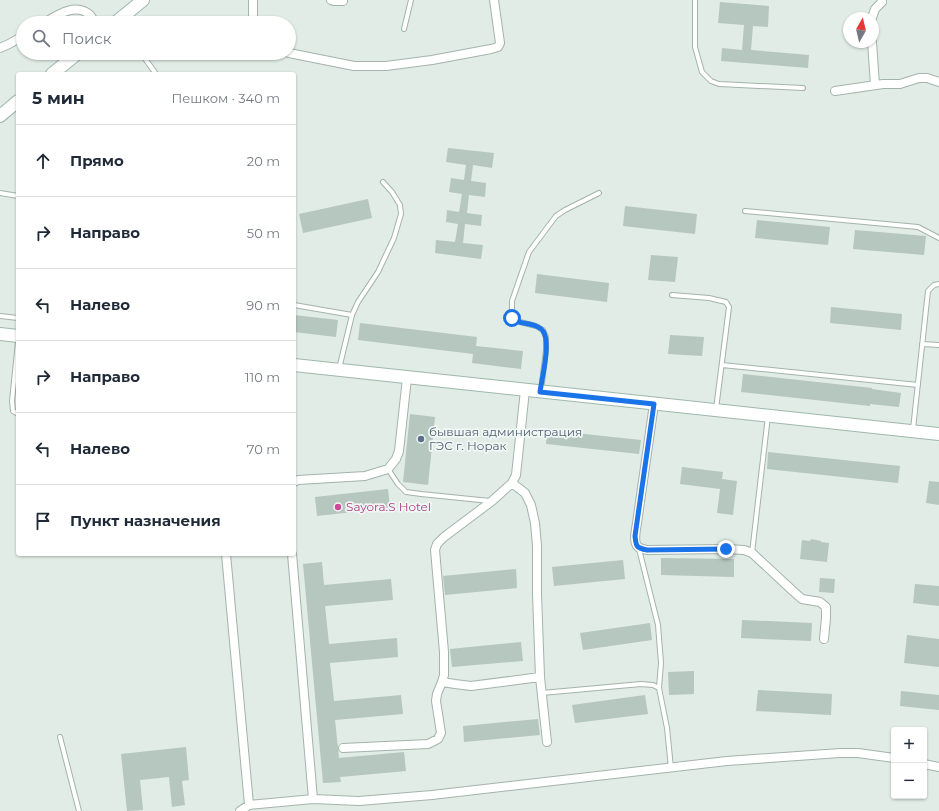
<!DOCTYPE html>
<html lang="ru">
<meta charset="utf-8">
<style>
:root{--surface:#fff;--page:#f6f6f7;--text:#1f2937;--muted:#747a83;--line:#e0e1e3}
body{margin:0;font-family:Montserrat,sans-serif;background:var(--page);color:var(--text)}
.controls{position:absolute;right:12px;bottom:12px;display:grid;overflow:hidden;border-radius:4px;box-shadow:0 1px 3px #0004}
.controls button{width:36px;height:36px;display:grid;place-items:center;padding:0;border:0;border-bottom:1px solid var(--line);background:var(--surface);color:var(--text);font:20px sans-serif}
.compass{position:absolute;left:843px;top:12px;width:36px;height:36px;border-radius:50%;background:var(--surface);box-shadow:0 1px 3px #0004;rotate:8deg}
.stop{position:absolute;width:12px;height:12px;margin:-9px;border:3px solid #1a73e8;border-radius:50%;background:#fff}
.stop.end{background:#1a73e8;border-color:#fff;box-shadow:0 1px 4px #0008}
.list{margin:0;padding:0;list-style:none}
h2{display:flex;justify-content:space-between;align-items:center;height:52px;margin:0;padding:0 16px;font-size:17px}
h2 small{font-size:13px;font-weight:400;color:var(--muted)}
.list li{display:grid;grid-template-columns:26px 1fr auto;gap:12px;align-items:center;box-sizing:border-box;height:72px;padding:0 16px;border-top:1px solid var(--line)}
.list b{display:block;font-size:15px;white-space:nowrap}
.list em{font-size:13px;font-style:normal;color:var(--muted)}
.icon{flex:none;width:22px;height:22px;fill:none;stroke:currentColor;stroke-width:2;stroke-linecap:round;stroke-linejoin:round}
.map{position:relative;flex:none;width:939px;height:811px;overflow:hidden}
.search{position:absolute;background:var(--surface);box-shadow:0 1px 3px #0004;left:16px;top:16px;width:280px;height:44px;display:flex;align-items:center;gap:10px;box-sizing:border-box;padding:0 14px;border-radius:22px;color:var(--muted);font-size:15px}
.panel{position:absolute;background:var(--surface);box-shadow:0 1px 3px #0004;left:16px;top:72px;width:280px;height:484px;border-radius:4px}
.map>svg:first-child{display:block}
</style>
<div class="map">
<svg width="939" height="811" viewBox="0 0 939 811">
<rect width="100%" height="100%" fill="#e0ece5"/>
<path fill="#b5c7be" d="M720,2L769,6L768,27L753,26L751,50L809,55L808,68L721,61L722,48L742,50L744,25L718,23Z
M448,148L494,153L492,168L473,165L471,181L486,183L485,197L469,195L467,213L482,215L481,226L465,224L463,243L483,245L481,259L435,253L436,240L455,242L458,224L446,222L447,210L459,212L462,194L449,192L451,178L464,180L466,165L446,162Z
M368,199L372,218L303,233L299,214Z
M625,206L697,214L695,234L623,226Z
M757,220L830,227L828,245L755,238Z
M855,230L926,236L924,255L853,249Z
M651,255L678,257L675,282L648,280Z
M537,274L609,283L607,302L535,293Z
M831,307L902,314L901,330L830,323Z
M294,315L338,320L336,337L294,332Z
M360,323L477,337L476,346L523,351L521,369L472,363L473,354L358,340Z
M670,335L704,337L702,356L668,354Z
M743,374L872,388V389L901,393L899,407L870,404V406L741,392Z
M410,414L435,417L428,485L403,482Z
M547,430L641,440L639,454L546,444Z
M768,452L900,466L898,483L767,469Z
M682,467L723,472L722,479L737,481L733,515L717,513L720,489L680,484Z
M929,481L939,482V505L926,503Z
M388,489L390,508L317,516L315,497Z
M811,539L821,541V542L829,543L827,562L800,559L802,540L810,541Z
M661,558L734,559V577L661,575Z
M623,560L625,579L554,586L552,567Z
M322,562L324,585L391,579L393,600L325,606L329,644L397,638L398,657L330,663L334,701L401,695L403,714L335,720L339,758L404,752L406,771L340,777L341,782L323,783L303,564Z
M516,569L517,588L445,595L443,576Z
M820,578L835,579L834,593L819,592Z
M915,584L939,586V606L913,603Z
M742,620L812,623L811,641L741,638Z
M650,623L652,640L583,650L580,633Z
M907,635L939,639V667L904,663Z
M521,642L523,661L452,667L450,649Z
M694,671V694L669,695L668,672Z
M758,690L832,694L831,715L756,711Z
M901,691L939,695V710L900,706Z
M645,695L648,714L575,723L572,705Z
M538,719L540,735L464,742L463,726Z
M186,747L189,780L182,781L185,805L172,807L169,777L140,780L143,810L127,811L121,754Z"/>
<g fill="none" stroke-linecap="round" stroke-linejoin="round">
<defs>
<path id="lane" d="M695,0V47L702,72L711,81L719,84L803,88
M404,29L411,0
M141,53L156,74
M0,193L18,196
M745,211L918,227L939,238
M672,295L709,298L726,302L729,307L716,409
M294,305L352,315
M0,316L18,318
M18,342L12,401L13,411L18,414
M922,344L939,345
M722,365L918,385
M339,369L352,315L358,302L378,272L394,238L401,214L400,205L392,192L383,182
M541,390L546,350V337L543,330L536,326L516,321L512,318V301L529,252L556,216L565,210L599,193
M913,429L928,291L934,285L939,284
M388,469L398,484L406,492L421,494L490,501
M639,549L658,625L661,663L659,688
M752,553L768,416
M542,693L641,684L653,685L659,688L667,728L671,768
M60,737L79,811"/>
<path id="street" d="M253,0V18L254,23
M331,0L334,1H343
M872,18L875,9L882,2
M44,23C57,15 76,2 90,15C92,17 94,21 95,23
M872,42L875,85
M0,48L9,44L23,36
M289,53L354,66H386L432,60L491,49L498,47L500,43L494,0
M835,91L883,84H900L919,78H927L939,82
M654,404L637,523C636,530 632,545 640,548C642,549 644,549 647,550L726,549L744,550L752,553L794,592L802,599L820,602L826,607V618L824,639
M294,482L298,480L365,476L388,469L396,459L399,451L407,378
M512,483L525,493L531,505L535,523L537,546V594L540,677L547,742
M226,554L249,805L313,799L292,554
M442,682L455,684L471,686L540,677
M343,748L428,744L438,739L441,733L436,701L437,694L442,682L444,675V652L435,550L437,544L444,537L492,501L512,483L516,475L525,390
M924,764L939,767
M313,799L359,801L432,795L727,761L840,753H858L894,758
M240,811L249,805"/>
<path id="secondary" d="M115,23L143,0
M52,74L78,53
M0,116L18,101
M0,334L18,336
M294,365L939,434"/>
</defs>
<use href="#lane" stroke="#a3b4ac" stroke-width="6"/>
<use href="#street" stroke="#a3b4ac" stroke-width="10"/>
<use href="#secondary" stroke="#9eb8ac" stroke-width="14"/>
<use href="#lane" stroke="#fff" stroke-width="4"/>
<use href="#street" stroke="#fff" stroke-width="8"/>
<use href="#secondary" stroke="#fff" stroke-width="12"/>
</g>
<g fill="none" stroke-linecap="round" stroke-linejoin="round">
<path stroke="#1a73e8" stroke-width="5" d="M512,318C519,325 530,322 538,327C540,328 542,329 543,331C551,342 542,378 540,392L654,404L635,536C636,546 636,548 647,550L726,549"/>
</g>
<circle fill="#5c6f8a" stroke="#f1f8f4" stroke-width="1.5" cx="421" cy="439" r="4"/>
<circle fill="#d1479c" stroke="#f1f8f4" stroke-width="1.5" cx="338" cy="507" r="4"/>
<g text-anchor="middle" stroke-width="3.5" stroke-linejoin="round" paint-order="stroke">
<g font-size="12" fill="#4e5e75" stroke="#f1f8f4" text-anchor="start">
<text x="429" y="436">бывшая администрация<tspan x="429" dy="14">ГЭС г. Норак</tspan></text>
</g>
<g font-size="12" fill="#b23c85" stroke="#f1f8f4" text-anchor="start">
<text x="346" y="511">Sayora.S Hotel</text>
</g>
</g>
</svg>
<div class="controls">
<button>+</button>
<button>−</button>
</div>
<svg class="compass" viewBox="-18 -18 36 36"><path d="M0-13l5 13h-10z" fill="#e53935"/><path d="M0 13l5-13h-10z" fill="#747a83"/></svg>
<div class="stop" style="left:512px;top:318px"></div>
<div class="stop end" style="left:726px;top:549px"></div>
<div class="search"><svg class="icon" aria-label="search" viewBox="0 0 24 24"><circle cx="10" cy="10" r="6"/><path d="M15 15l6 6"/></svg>Поиск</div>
<section class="panel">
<h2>5 мин<small>Пешком · 340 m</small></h2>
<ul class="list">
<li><svg class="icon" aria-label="ahead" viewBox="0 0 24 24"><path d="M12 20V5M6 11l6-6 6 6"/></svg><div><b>Прямо</b></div><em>20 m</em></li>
<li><svg class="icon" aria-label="right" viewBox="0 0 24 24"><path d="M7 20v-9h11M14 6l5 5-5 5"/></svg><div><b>Направо</b></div><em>50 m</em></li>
<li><svg class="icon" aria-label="left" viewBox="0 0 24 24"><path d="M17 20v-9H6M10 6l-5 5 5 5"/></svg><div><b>Налево</b></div><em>90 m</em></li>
<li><svg class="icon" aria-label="right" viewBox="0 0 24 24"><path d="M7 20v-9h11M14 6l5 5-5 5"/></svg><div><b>Направо</b></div><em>110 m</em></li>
<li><svg class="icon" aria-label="left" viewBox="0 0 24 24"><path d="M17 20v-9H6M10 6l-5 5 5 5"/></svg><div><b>Налево</b></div><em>70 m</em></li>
<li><svg class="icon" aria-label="arrive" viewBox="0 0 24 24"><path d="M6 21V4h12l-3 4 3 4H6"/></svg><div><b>Пункт назначения</b></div></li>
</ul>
</section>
</div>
